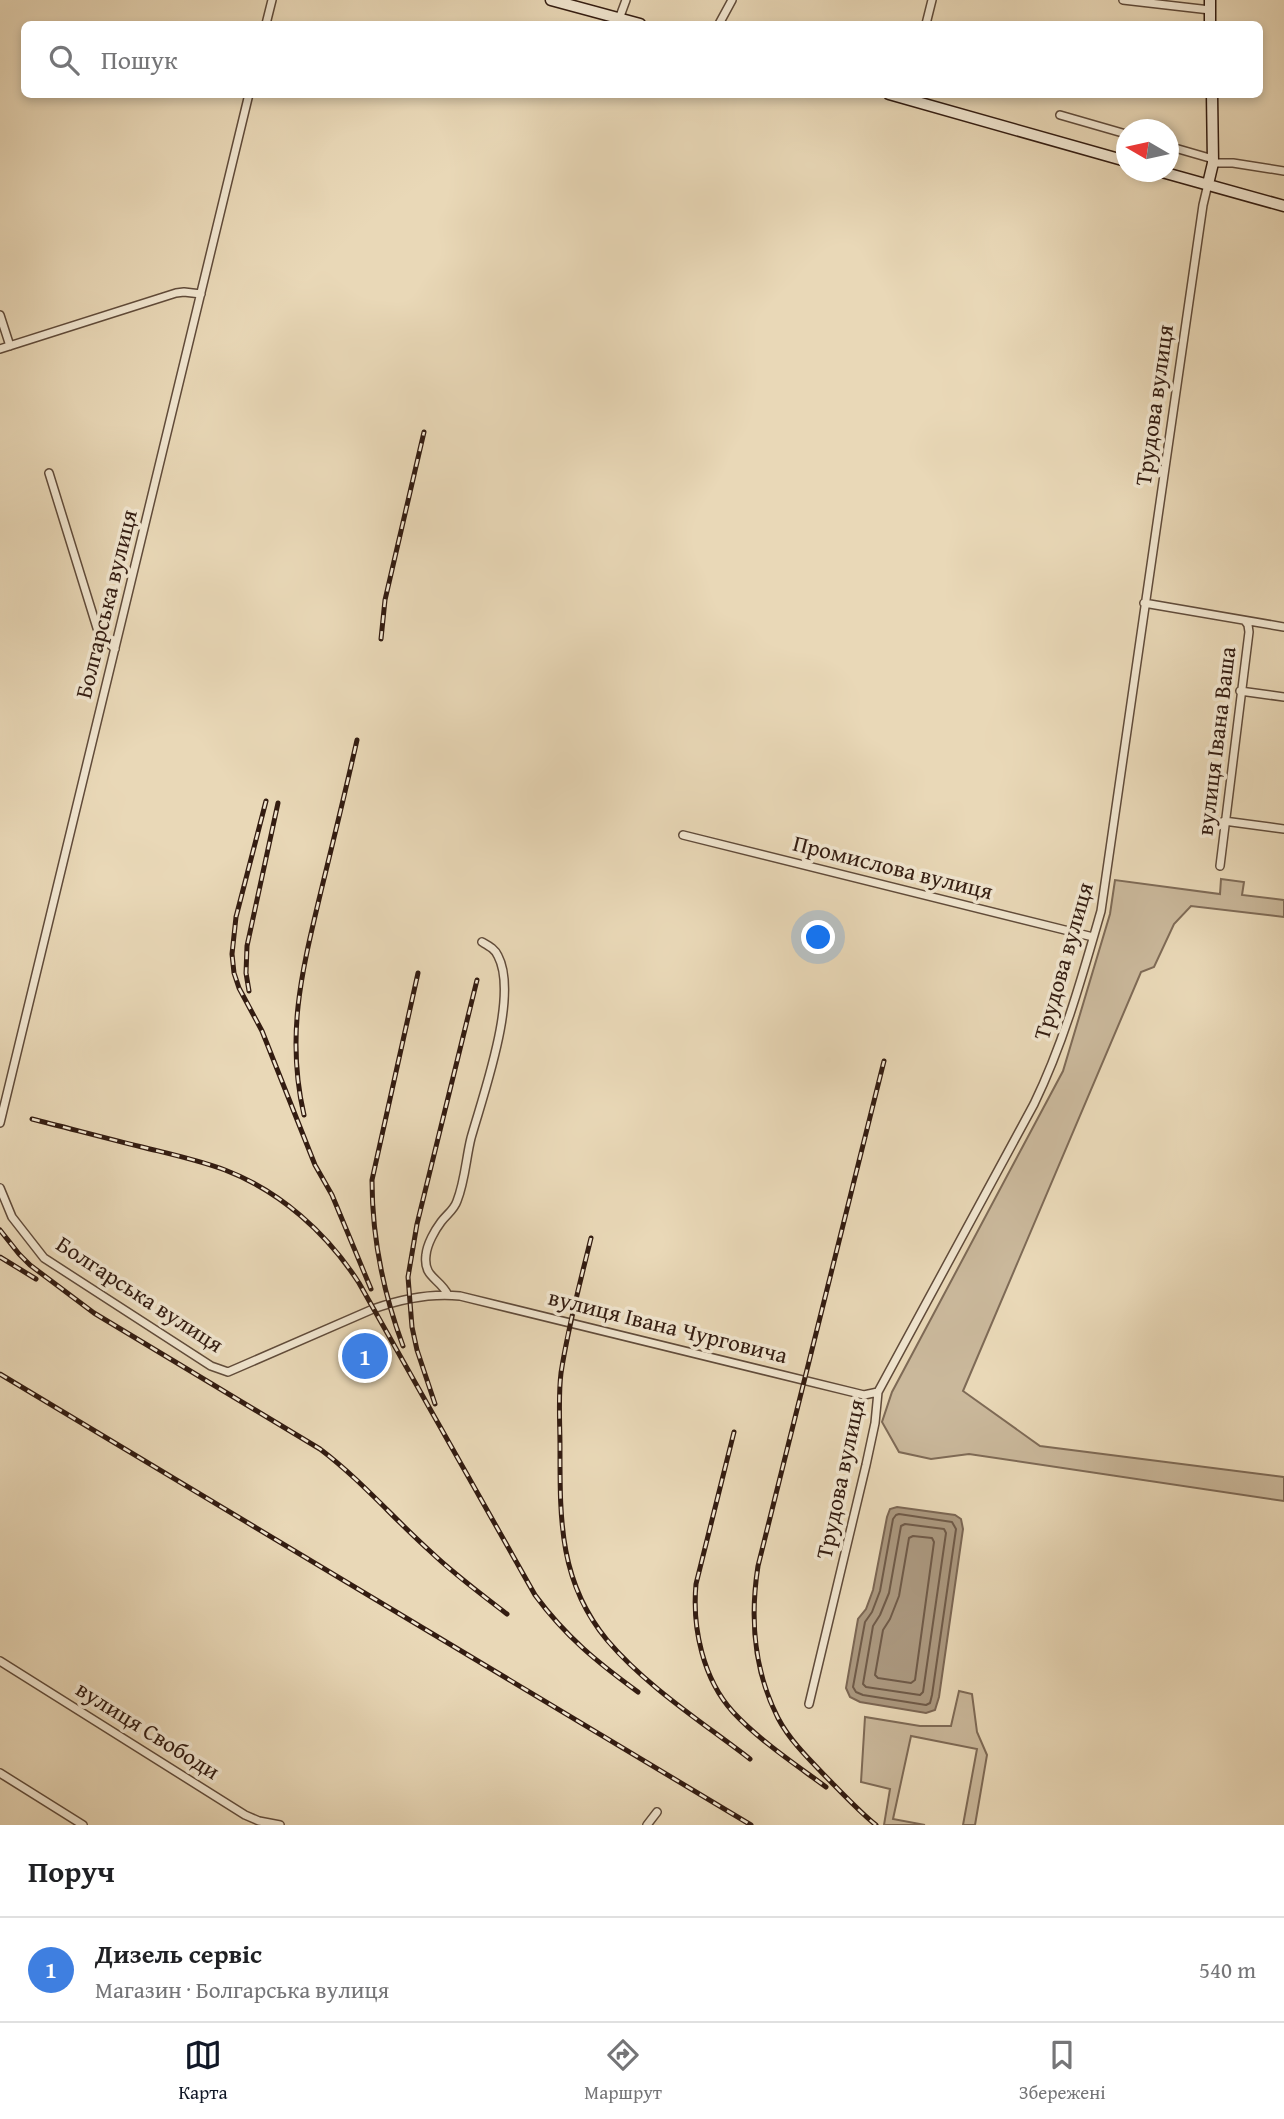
<!DOCTYPE html>
<html lang="uk">
<meta charset="utf-8">
<style>
:root{--surface:#fff;--page:#f6f6f6;--text:#202124;--muted:#757577;--line:#e0e0e0;--accent:#111827}
body{margin:0;font-family:"Gentium Book Plus",serif;background:var(--page);color:var(--text)}
.compass{position:absolute;left:1116px;top:119px;width:63px;height:63px;border-radius:50%;background:var(--surface);box-shadow:0 4px 10px #0003;rotate:279deg}
.you{position:absolute;left:819px;top:938px;width:24px;height:24px;margin:-18px;border:5px solid #fff;border-radius:50%;background:#1a73e8;box-shadow:0 0 0 10px #1a73e833}
.badge{display:grid;place-items:center;width:46px;height:46px;border-radius:50%;background:var(--accent);color:#fff;font-size:23px;font-weight:700}
.pin{position:absolute;translate:-50% -50%;border:4px solid #fff;box-shadow:0 2px 7px #0006}
.list{margin:0;padding:0;list-style:none}
h2{display:flex;justify-content:space-between;align-items:center;height:91px;margin:0;padding:0 28px;font-size:30px}
h2 small{font-size:23px;font-weight:400;color:var(--muted)}
.list li{display:grid;grid-template-columns:46px 1fr auto;gap:21px;align-items:center;box-sizing:border-box;height:105px;padding:0 28px;border-top:2px solid var(--line)}
.list b{display:block;font-size:26px;white-space:nowrap}
.list p{margin:0;font-size:23px;white-space:nowrap;color:var(--muted)}
.list em{font-size:23px;font-style:normal;color:var(--muted)}
.icon{flex:none;width:38px;height:38px;fill:none;stroke:currentColor;stroke-width:2;stroke-linecap:round;stroke-linejoin:round}
.map{position:relative;flex:none;width:1284px;height:1825px;overflow:hidden}
.search{position:absolute;background:var(--surface);box-shadow:0 4px 10px #0003;left:21px;right:21px;top:21px;height:77px;display:flex;align-items:center;gap:18px;box-sizing:border-box;padding:0 24px;border-radius:10px;color:var(--muted);font-size:26px}
.sheet{height:196px;background:var(--surface)}
nav{display:flex;justify-content:space-around;align-items:center;box-sizing:border-box;height:98px;border-top:2px solid var(--line);background:var(--surface);font-size:19px;color:var(--muted)}
nav a{display:grid;justify-items:center;gap:4px}
nav .on{color:var(--accent)}
.map>svg:first-child{display:block}
</style>
<div class="map">
<svg width="1284" height="1825" viewBox="0 0 1284 1825">
<rect width="100%" height="100%" fill="#e9d8b7"/>
<filter id="stains"><feTurbulence type="fractalNoise" baseFrequency=".00286" numOctaves="4"/><feColorMatrix values="0 0 0 0 .2 0 0 0 0 .09 0 0 0 0 .02 0 0 0 .5 -.17"/></filter>
<radialGradient id="worn" r=".72"><stop offset=".6" stop-color="#630" stop-opacity="0"/><stop offset="1" stop-color="#630" stop-opacity=".3"/></radialGradient>
<path fill="#cab89b" stroke="#7e6a56" stroke-width="2" d="M1221,879L1244,882L1242,895L1284,900V917L1191,906L1174,924L1154,967L1141,972L963,1391L1040,1446L1284,1477V1501L969,1454L931,1459L899,1452L882,1422L892,1392L1063,1071L1110,914L1115,880L1220,894Z
M959,1691L972,1694L977,1732L987,1755L975,1825H963L977,1749L911,1736L893,1819L925,1825H884L890,1789L861,1782L865,1717L920,1726H951Z"/>
<path fill="#ab987f" stroke="#7b6653" stroke-width="2" d="M897,1507L955,1515L961,1519L963,1529L939,1697L935,1710L926,1713L860,1702L850,1697L846,1688L858,1619L866,1609L873,1590L887,1517L890,1509Z"/>
<g fill="none" stroke-linecap="round" stroke-linejoin="round">
<path stroke="#6f5a48" stroke-width="2" d="M899,1514L952,1522L956,1529L932,1695L930,1703L926,1705L863,1695L856,1692L853,1687L865,1622L872,1612L880,1591L893,1519L896,1515Z
M905,1524L944,1529L946,1533L923,1692L920,1695L866,1687L863,1684L873,1626L880,1615L889,1593L901,1526Z
M913,1536L932,1538L934,1542L915,1680L911,1683L878,1678L875,1675L883,1630L890,1619L899,1596L909,1538Z"/>
<defs>
<path id="street" d="M1123,0L1210,10
M619,19L626,0
M266,24L272,0
M719,24L732,0
M926,24L932,0
M1060,115L1126,134
M1168,146L1213,159
M1213,163H1233L1284,171
M0,315L10,346
M0,349L176,293L184,292L201,294
M49,473L97,628L105,640L115,649
M1144,603L1284,627
M1240,691L1284,697
M1224,821L1284,829
M683,835L1093,937
M1220,866L1249,632L1248,625L1245,621
M0,1123L249,94
M0,1188L12,1217L44,1258L211,1366L228,1372L373,1309C401,1299 431,1293 460,1296L864,1395L878,1392
M448,1295C440,1278 423,1278 426,1255C427,1244 435,1230 441,1222C447,1214 454,1210 457,1201C465,1181 466,1158 471,1138C483,1095 519,996 498,956C495,949 489,946 482,942
M0,1661L245,1815L259,1821L280,1825
M809,1704L866,1465L875,1423L878,1392L1034,1104C1064,1042 1082,977 1101,911L1203,205L1208,184
M0,1773L83,1825
M647,1825L657,1812"/>
<path id="secondary" d="M551,0L640,24
M1210,0V24
M889,94L1126,161
M1162,172L1284,206
M1208,184L1213,163L1212,94"/>
</defs>
<use href="#street" stroke="#604b3a" stroke-width="10"/>
<use href="#secondary" stroke="#331c11" stroke-width="13"/>
<use href="#street" stroke="#f1e6d0" stroke-width="7"/>
<use href="#secondary" stroke="#f1e6d0" stroke-width="10"/>
<defs>
<path id="rail" d="M381,639L385,600L424,432
M266,801L236,917L232,954L234,973L239,988L262,1031L315,1165L332,1195L371,1289
M249,991L246,973L247,946L278,803
M304,1115C285,1033 303,967 322,887C334,838 346,789 357,740
M32,1119C68,1128 105,1138 142,1147C170,1154 198,1160 225,1170C280,1191 327,1233 359,1283L535,1595C566,1637 597,1662 638,1692
M0,1230L19,1254L30,1265L94,1313L320,1449C361,1480 393,1518 431,1552C454,1574 481,1594 507,1614
M591,1238C580,1283 568,1327 561,1373C558,1397 560,1423 560,1448C560,1519 559,1582 607,1640C647,1687 702,1722 750,1759
M0,1257L36,1279
M403,1346C383,1292 372,1237 372,1180L418,973
M0,1374L751,1825
M435,1404L417,1350L412,1327L408,1277L417,1224L477,980
M734,1432L696,1584C692,1628 703,1679 733,1712C760,1741 795,1764 826,1787
M876,1825C861,1813 847,1798 833,1784C814,1764 791,1743 778,1718C754,1671 750,1617 758,1566L884,1061"/>
</defs>
<use href="#rail" stroke="#331c11" stroke-width="5"/>
<use href="#rail" stroke="#f1e6d0" stroke-width="2.5" stroke-dasharray="8" stroke-linecap="butt"/>
</g>
<g text-anchor="middle" stroke-width="7" stroke-linejoin="round" paint-order="stroke">
<g font-size="23" fill="#331c11" stroke="#f1e6d0">
<text transform="translate(1154 405) rotate(-82)" y="8">Трудова вулиця</text>
<text transform="translate(106 604) rotate(-76)" y="8">Болгарська вулиця</text>
<text transform="translate(1216 741) rotate(-83)" y="8">вулиця Івана Ваша</text>
<text transform="translate(893 867) rotate(14)" y="8">Промислова вулиця</text>
<text transform="translate(1063 961) rotate(-74)" y="8">Трудова вулиця</text>
<text transform="translate(140 1294) rotate(33)" y="8">Болгарська вулиця</text>
<text transform="translate(668 1326) rotate(14)" y="8">вулиця Івана Чурговича</text>
<text transform="translate(840 1479) rotate(-78)" y="8">Трудова вулиця</text>
<text transform="translate(148 1730) rotate(32)" y="8">вулиця Свободи</text>
</g>
</g>
<rect width="100%" height="100%" filter="url(#stains)"/>
<rect width="100%" height="100%" fill="url(#worn)"/>
</svg>
<svg class="compass" viewBox="-18 -18 36 36"><path d="M0-13l5 13h-10z" fill="#e53935"/><path d="M0 13l5-13h-10z" fill="#757577"/></svg>
<div class="you"></div>
<div class="pin badge" style="left:365px;top:1356px;background:#3f7fe0">1</div>
<div class="search"><svg class="icon" aria-label="search" viewBox="0 0 24 24"><circle cx="10" cy="10" r="6"/><path d="M15 15l6 6"/></svg>Пошук</div>
</div>
<section class="sheet">
<h2>Поруч<small></small></h2>
<ul class="list">
<li><span class="badge" style="background:#3f7fe0">1</span><div><b>Дизель сервіс</b><p>Магазин · Болгарська вулиця</p></div><em>540 m</em></li>
</ul>
</section>
<nav>
<a class="on"><svg class="icon" aria-label="map" viewBox="0 0 24 24"><path d="M3 6l6-2 6 2 6-2v14l-6 2-6-2-6 2zM9 4v14M15 6v14"/></svg>Карта</a>
<a><svg class="icon" aria-label="directions" viewBox="0 0 24 24"><path d="M12 3l9 9-9 9-9-9zM9 14v-3h6M13 9l2 2-2 2"/></svg>Маршрут</a>
<a><svg class="icon" aria-label="saved" viewBox="0 0 24 24"><path d="M7 4h10v16l-5-4-5 4z"/></svg>Збережені</a>
</nav>
